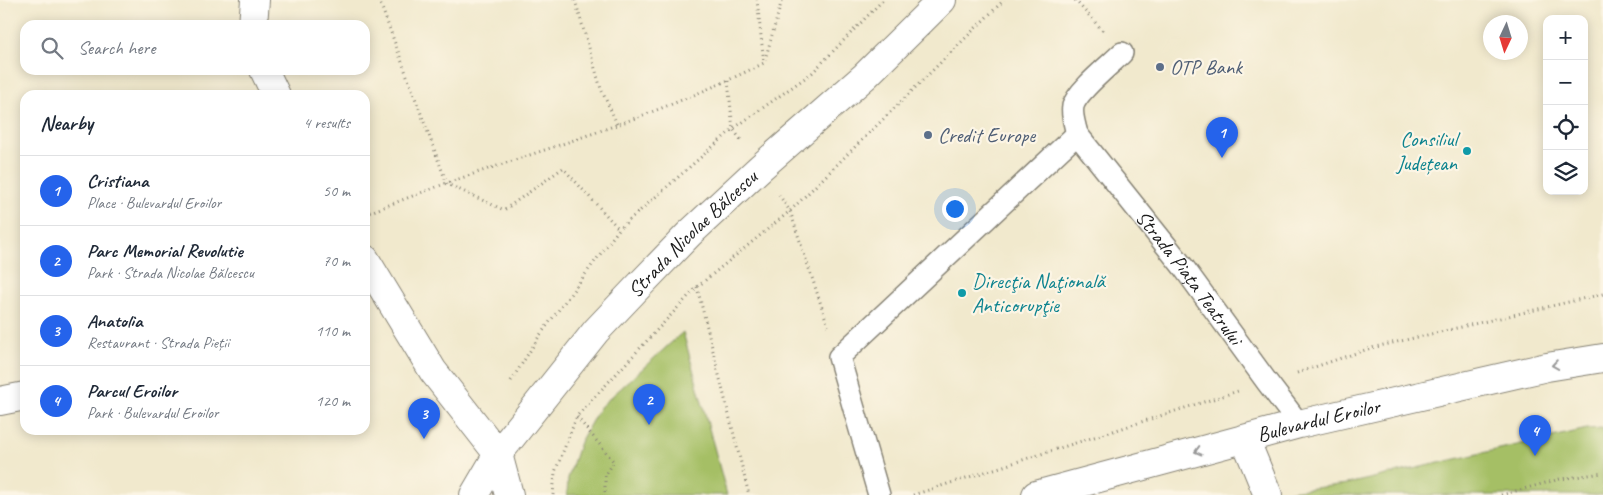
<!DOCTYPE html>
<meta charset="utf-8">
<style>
:root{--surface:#fff;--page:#f6f6f7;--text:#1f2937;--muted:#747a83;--line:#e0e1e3;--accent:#2563eb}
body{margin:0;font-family:Caveat,sans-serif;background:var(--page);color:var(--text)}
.controls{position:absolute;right:15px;top:15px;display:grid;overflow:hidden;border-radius:10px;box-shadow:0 2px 12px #0003}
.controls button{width:45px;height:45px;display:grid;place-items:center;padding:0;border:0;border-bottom:1px solid var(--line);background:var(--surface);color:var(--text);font:25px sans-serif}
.compass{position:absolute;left:1483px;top:15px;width:45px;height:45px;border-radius:50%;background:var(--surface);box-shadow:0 2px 12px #0003;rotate:184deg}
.you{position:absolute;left:954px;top:208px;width:18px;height:18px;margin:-12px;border:4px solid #fff;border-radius:50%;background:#1a73e8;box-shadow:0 0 0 8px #1a73e833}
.badge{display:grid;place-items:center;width:32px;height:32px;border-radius:50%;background:var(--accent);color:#fff;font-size:16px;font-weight:700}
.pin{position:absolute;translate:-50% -41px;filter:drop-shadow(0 1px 2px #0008)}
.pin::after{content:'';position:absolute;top:26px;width:18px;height:15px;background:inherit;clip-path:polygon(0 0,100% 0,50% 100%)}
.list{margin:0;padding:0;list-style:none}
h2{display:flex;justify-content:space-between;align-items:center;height:65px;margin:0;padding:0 20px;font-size:21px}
h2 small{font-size:16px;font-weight:400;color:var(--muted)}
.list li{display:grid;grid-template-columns:32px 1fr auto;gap:15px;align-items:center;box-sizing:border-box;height:70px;padding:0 20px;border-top:1px solid var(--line)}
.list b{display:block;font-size:19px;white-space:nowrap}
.list p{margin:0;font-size:16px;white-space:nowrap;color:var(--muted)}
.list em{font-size:16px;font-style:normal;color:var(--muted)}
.icon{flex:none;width:28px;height:28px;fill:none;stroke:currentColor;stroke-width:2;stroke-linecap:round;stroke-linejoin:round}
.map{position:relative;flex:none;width:1603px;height:495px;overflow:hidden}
.search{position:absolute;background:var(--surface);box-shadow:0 2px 12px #0003;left:20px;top:20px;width:350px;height:55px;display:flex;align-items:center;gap:12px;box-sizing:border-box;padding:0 18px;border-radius:15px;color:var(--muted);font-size:19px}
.panel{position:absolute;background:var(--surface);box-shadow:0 2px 12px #0003;left:20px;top:90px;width:350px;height:345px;border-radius:15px}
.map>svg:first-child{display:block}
</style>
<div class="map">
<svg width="1603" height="495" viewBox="0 0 1603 495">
<rect width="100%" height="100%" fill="#fcf5e5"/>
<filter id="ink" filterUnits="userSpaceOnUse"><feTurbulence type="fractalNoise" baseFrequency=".02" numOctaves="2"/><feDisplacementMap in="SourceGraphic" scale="10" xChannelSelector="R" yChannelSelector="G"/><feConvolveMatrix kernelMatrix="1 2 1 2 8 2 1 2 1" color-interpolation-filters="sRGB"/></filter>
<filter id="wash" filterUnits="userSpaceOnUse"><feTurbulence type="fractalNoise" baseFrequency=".0096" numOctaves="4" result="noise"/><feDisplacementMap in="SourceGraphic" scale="20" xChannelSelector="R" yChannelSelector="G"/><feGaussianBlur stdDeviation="1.12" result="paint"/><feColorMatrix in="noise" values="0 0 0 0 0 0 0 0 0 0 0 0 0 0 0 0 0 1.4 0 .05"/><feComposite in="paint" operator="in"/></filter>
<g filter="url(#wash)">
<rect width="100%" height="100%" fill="#f1e9cd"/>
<path fill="#a5bf65" stroke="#606e40" d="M683,332L727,495H567L568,478L580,442L600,407Z
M1603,428V495H1292L1289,491L1347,484L1587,429Z"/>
</g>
<g filter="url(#ink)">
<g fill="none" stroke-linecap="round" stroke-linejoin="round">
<defs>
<g id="lane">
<path d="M1077,134C1075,125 1071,115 1073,106C1077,91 1110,65 1122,53"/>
<path id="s1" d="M879,495L839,357L1077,134L1184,268L1267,382L1299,424"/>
</g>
<path id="street" d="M253,25L255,0
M264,70L276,95
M365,259L433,371L498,454
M0,401L25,396
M1245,439L1268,495"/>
<g id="secondary">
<path d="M498,454L509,495"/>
<path id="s2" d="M474,495L498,454L596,331L635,290L689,234L760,168L865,76L942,0"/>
</g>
<g id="primary">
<path id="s3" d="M1036,495L1299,424L1547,367L1603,358"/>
</g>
</defs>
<use href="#lane" stroke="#868274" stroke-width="24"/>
<use href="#street" stroke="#868274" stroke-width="30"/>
<use href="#secondary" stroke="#868274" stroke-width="30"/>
<use href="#primary" stroke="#868274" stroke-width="30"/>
<path stroke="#868274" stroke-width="3" stroke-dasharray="1 4" stroke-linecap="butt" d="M379,0L447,184L504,210L563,168L619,229
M575,0L601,89L618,126
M1075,0L1103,31
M765,60L782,0
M728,81L733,129L741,140
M779,195L790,211L828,326
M365,214C392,204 420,193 447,183C554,146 662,114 764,63L757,0
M697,287L749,495
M1297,373L1371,348L1603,294
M511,381L540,335L619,229L733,129L812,73L883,0
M577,417L614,462L605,476V493L607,495
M553,495L555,472L577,416L697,287L790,211L1004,0
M913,495L1238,391
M1501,495L1560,479L1603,473"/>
<use href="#lane" stroke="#fff" stroke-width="21"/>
<use href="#street" stroke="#fff" stroke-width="28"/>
<use href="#secondary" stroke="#fff" stroke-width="28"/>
<use href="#primary" stroke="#fff" stroke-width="28"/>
</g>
<defs><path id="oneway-chevron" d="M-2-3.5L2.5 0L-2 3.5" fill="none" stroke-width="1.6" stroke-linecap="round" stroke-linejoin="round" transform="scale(1.25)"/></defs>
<g stroke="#999">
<use href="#oneway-chevron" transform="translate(1555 365) rotate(171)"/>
<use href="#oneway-chevron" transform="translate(1198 451) rotate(165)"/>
</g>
</g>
<g fill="#5c6f8a" stroke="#fcf5e5" stroke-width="2">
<circle cx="1160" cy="67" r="5"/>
<circle cx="928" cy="135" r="5"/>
</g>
<g fill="#0f9aa8" stroke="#fcf5e5" stroke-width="2">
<circle cx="1467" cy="151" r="5"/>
<circle cx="962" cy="293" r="5"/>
</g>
<g text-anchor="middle" stroke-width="4.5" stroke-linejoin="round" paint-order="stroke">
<g font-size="21" fill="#4e5e75" stroke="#fcf5e5" text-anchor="start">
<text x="1170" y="74">OTP Bank</text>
<text x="938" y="142">Credit Europe</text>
</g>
<g font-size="21" fill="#0d838f" stroke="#fcf5e5" text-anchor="end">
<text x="1457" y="146">Consiliul<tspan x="1457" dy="24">Județean</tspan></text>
<text x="972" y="288" text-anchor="start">Direcţia Naţională<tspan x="972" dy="24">Anticorupţie</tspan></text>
</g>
<g font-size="21" fill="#1c1c1c" stroke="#fcf5e5">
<text dy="7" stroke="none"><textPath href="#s2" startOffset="342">Strada Nicolae Bălcescu</textPath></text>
<text dy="7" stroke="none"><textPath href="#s1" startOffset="652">Strada Piața Teatrului</textPath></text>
<text dy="7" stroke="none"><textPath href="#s3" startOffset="292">Bulevardul Eroilor</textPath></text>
</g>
</g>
</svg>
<div class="controls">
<button>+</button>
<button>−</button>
<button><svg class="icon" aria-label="locate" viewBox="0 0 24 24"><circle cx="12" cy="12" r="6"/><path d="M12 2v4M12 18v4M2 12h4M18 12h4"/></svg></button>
<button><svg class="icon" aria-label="layers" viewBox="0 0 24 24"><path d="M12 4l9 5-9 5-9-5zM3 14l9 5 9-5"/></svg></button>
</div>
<svg class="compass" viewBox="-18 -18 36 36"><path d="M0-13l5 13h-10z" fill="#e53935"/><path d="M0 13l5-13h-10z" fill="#747a83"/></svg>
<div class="you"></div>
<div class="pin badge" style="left:1222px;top:158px">1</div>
<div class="pin badge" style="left:649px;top:425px">2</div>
<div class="pin badge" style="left:424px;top:439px">3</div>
<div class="pin badge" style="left:1535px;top:456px">4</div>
<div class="search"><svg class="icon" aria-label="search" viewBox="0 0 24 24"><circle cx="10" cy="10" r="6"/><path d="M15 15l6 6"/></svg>Search here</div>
<section class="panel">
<h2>Nearby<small>4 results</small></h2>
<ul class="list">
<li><span class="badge">1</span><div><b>Cristiana</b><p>Place · Bulevardul Eroilor</p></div><em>50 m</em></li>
<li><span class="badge">2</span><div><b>Parc Memorial Revolutie</b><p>Park · Strada Nicolae Bălcescu</p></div><em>70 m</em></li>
<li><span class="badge">3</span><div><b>Anatolia</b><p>Restaurant · Strada Pieții</p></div><em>110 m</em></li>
<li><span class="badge">4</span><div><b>Parcul Eroilor</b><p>Park · Bulevardul Eroilor</p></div><em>120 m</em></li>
</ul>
</section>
</div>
